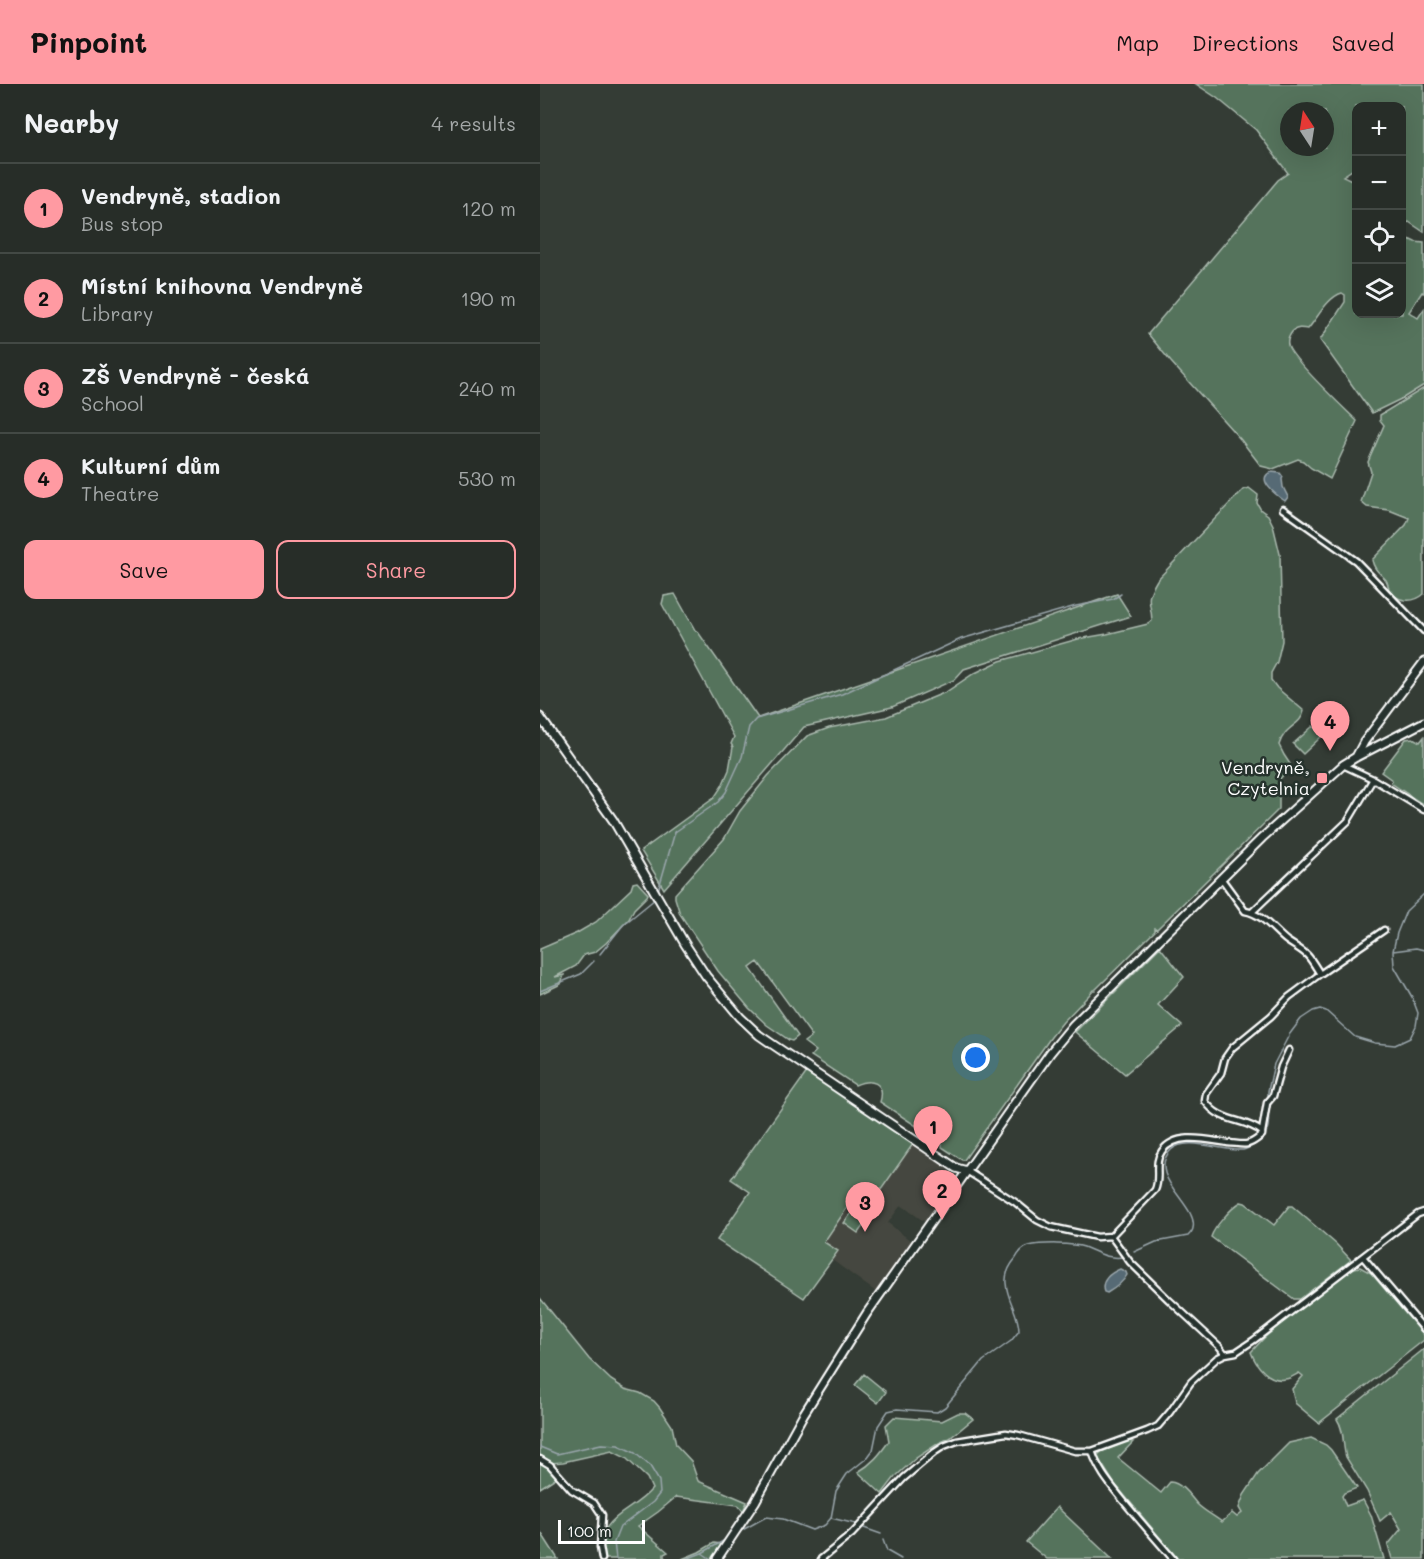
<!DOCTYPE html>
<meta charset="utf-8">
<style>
:root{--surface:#272d28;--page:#2f3530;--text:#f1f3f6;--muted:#a4a8a8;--line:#434945;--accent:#ff9aa2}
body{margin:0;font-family:Mali,sans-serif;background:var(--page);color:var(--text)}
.controls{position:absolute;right:18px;top:18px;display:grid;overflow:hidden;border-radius:12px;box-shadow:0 6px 24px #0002}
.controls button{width:54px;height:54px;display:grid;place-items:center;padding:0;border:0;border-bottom:2px solid var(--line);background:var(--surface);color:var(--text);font:30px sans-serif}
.compass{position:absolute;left:740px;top:18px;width:54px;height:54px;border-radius:50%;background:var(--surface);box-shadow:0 6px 24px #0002;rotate:348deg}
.scale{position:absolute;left:18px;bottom:15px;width:87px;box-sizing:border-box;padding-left:6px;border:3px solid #fff;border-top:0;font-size:16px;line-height:21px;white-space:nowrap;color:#fff;-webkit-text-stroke:4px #26332d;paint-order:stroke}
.you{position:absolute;left:436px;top:974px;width:21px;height:21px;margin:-15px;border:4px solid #fff;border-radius:50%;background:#1a73e8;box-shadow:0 0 0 9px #1a73e833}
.badge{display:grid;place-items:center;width:39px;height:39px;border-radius:50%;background:var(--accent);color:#111;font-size:20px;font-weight:700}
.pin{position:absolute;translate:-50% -50px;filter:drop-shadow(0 2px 3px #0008)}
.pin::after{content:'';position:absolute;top:32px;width:21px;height:18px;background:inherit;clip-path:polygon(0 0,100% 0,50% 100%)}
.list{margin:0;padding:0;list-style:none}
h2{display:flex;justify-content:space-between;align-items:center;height:78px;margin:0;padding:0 24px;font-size:26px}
h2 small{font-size:20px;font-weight:400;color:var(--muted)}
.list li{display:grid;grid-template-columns:39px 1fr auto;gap:18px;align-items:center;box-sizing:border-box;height:90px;padding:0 24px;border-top:2px solid var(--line)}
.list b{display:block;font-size:22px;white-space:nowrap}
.list p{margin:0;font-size:20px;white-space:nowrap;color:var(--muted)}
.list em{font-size:20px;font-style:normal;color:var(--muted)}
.actions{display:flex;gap:12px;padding:18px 24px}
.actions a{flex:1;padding:14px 0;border:2px solid var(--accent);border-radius:12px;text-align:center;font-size:21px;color:var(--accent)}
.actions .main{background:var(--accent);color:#111}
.icon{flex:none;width:33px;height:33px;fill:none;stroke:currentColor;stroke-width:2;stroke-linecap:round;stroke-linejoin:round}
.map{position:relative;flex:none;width:884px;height:1475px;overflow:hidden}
header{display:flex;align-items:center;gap:36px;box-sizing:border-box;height:84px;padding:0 30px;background:var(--accent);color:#111}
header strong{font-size:28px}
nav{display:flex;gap:33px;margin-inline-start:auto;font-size:21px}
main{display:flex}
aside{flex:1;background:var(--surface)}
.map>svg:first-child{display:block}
</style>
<header>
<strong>Pinpoint</strong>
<nav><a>Map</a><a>Directions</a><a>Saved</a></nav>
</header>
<main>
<aside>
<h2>Nearby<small>4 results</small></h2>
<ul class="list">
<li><span class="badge">1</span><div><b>Vendryně, stadion</b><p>Bus stop</p></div><em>120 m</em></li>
<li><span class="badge">2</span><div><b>Místní knihovna Vendryně</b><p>Library</p></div><em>190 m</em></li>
<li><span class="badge">3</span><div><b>ZŠ Vendryně - česká</b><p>School</p></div><em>240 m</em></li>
<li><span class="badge">4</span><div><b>Kulturní dům</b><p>Theatre</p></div><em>530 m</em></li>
</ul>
<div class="actions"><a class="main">Save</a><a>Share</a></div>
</aside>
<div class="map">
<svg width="884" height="1475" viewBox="0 0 884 1475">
<rect width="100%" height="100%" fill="#343c35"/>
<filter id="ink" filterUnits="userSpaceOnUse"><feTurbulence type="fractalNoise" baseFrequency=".0167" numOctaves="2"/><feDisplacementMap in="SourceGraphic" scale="12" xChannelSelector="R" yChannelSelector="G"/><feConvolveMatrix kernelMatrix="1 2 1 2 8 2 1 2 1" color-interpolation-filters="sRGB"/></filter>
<g filter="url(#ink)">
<path fill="#45473f" d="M373,1060L411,1088L413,1098L385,1138L361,1121L348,1139L371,1157L336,1208L292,1176L297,1167L284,1158L321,1103L336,1113Z"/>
<path fill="#54735c" stroke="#aab9ae" stroke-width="1.5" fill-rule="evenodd" d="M656,0H884V148L869,138L862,140V22H816V92L812,86L803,92L816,98V230H862V152L875,158L884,159V209L882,208L869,228L878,234L884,225V301L863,314L832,329L780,256L805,218V211L802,209C788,213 778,233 768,245C762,244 756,243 752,248C749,252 747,257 748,261C750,274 805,325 817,337L790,395L771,384L763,377L758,375L733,385L721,382L701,356L631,278L608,250L738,96L748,89L716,46L677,14ZM749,27H785V63H749Z
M884,304V510C874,519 857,519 849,505C848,502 848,499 846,496C840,489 834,486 832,476L866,441L869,434L849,426L827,423L821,418L831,388L828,378L844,341L840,336V331Z
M709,404L718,411L717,419L721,426L728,431L733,441L740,470L742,557L737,578L731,589V596L737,604L764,627C761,642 744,642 739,661L744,671L750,680L745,689L739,696V725L617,845L615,844V847L555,906H553L549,911L523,938L511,953L424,1076H422L402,1063V1059L340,1018C346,998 331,994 315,1001L271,972L276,967L264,958L272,952L218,878L210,884L258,952L252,957L249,956L227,941L209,924L178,887L140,830L135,814V810L184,755L200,727L228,692L267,652L289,644L346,633L406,608L433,590L460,577L538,555L567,550L608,540L612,537C611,515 604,518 617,496L690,419L703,406Z
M135,510L155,546L158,548L218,634L577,510L591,532L424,585L414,596L352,623L264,643L124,805L101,767L174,714L182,702L189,686L193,663L191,660L194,653L122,520L124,512Z
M773,642L782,652L763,670L753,660Z
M884,653V721L851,699L852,696L841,688L866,655L873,654L880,658Z
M97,798L108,810L107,812L94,825L89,835L66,859L55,868L44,871L36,882L15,893L24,891L21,900L0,910V865L37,849L56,838L91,805L93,799Z
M620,863L644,893L618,921L642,942L585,990L535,948Z
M267,988L373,1060L336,1113L321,1103L284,1158L298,1167L264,1214L177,1156L210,1108L191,1095Z
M325,1111L338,1121L318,1149L304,1139Z
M701,1118L705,1119L734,1141L749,1122H752L796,1160L811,1176L760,1215H754L671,1153C674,1143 692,1123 701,1118Z
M820,1183L831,1189L884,1251V1256L779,1339L755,1319L752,1305L763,1292L759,1289C755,1291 750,1295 745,1295C729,1298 716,1282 711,1268L724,1254L775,1211L814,1184Z
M0,1214L49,1275L71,1296L85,1305L100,1309L114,1317L120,1324L132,1342L136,1361L151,1377L158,1397L207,1418L203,1427L198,1421L136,1413L118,1428L98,1442L128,1468L124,1470V1473L127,1475H64C54,1431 90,1431 112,1405L107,1394L86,1374L72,1367L23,1378L11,1379L0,1373Z
M884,1265V1475H852L848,1461L861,1445L851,1428L840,1437L827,1407L806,1373C802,1360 805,1347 797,1335Z
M324,1290L346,1308L338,1319L315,1301Z
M418,1329H425L433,1335L410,1354L399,1359L376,1374L355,1393L342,1410L318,1388C332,1380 340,1370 349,1357L346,1341L354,1333L402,1337Z
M771,1354L786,1361L791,1366L817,1404L804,1409L802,1412L806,1422L823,1416L831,1431L844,1475H638L574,1399L558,1374V1371L561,1368L588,1357L593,1358L578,1374L621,1409L630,1398C642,1399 650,1412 657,1420C664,1427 674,1432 682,1438L692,1429L697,1433L702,1429L699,1424L704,1411L718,1390L749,1359Z
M0,1377L9,1383L17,1393L0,1404Z
M517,1423L572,1475H507L486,1458Z
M0,1447L18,1475H0Z
M174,1459L182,1460L171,1475H142L159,1468Z"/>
<path fill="#566b74" stroke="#9aa6ac" stroke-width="1.5" d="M731,388L740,389L743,393L742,395L743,403L748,413L745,417C736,411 715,395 731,388Z
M580,1185L586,1188L587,1191C583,1198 574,1205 567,1209L564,1208C560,1197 570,1189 580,1185Z"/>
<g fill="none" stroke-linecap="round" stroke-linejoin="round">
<path stroke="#9aa6ac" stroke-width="1.5" d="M118,807L135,748L178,718L186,708L202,673L209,643L216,635L302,610L421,555L536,522L573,515L581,510
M853,867L876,864L884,866
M60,870L83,841L115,815
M0,907L41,890L54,877
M728,1015V1007L734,980L749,951L761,935L773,927L780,925L786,927L815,953L835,959L855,961L870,954L876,942L878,929L872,913L854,882L853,867L857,849L866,827L884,810
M594,1168L616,1158L648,1152C650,1150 653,1147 653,1144C659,1122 605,1092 631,1066C646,1051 684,1068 703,1066C708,1065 712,1062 716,1060C722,1056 725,1053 727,1046C730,1039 728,1030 728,1023
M0,1363L17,1370L61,1360L78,1361L95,1369L110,1382L119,1397L120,1409L113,1418L80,1443L74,1458L76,1475
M291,1434L316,1440
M324,1444L341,1450
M197,1449L226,1433L243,1435L272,1446L285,1441L291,1434L296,1407L307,1390L327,1374L333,1366L338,1342L348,1327L357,1325L397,1328L405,1323L443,1277L471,1257L479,1247C479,1230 467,1216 466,1199C465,1189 470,1181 476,1174C479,1168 483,1164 489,1162C501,1159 533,1159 544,1163C560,1169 565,1175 584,1173
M343,1456L347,1467L361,1475
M162,1469L171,1475
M146,1475L162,1469L185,1456"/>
<defs>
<path id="street" d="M743,425L816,477L884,547
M803,681L833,695L884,726
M712,828L808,737L833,695
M780,890L844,846
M722,1048L727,1019L733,1012L741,983L749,966
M427,1087L475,1118L497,1136L511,1143L557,1153L571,1152L590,1178L629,1216L680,1263L685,1270
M571,1152L615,1106C621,1093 613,1079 622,1067C636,1047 668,1056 688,1059C694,1059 701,1061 707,1060C713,1059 717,1055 722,1051V1048C703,1033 681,1040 665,1017L666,1010L681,989L685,974L692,964L731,932L749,913L780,890C776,884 772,876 767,871C761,865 754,862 747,857C734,847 723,830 705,827L681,794
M823,1173L884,1245
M552,1367C558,1386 569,1399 581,1414C598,1435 616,1455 633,1475
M0,1375L10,1381L32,1406L54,1419L62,1431L60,1463L62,1475
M281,1475L312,1450L364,1394L395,1368L404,1362L417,1357L466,1349L478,1351L535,1367H552L607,1347L618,1342L630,1328L651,1298L677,1274L685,1270L696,1268L714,1256L878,1130L884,1128"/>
<path id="secondary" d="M0,633L73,736L145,860L166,892L200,933L219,951L232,960L416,1084L427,1087
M816,673L824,658L884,578
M177,1475L215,1418L263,1331L327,1229L510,969L533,941L722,754L803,681L816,673L884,638"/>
</defs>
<use href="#street" stroke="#fff" stroke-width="9"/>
<use href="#secondary" stroke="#fff" stroke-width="11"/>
<use href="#street" stroke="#26332d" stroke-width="4.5"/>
<use href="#secondary" stroke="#26332d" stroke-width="7"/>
</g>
</g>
<rect fill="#ff9aa2" stroke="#26332d" stroke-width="2" x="776" y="688" width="12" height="12" rx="3"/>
<g text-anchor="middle" stroke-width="5" stroke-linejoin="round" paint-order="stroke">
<g font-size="18" fill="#fff" stroke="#26332d" text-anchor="end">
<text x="770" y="690">Vendryně,<tspan x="770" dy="21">Czytelnia</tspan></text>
</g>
</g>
</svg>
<div class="controls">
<button>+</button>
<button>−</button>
<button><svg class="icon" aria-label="locate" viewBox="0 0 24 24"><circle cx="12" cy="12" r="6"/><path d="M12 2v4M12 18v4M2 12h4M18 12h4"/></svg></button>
<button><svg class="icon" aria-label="layers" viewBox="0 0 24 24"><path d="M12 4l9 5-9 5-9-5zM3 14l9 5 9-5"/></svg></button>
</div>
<svg class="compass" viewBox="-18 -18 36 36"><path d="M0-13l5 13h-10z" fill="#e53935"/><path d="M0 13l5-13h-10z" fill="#a4a8a8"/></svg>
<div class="scale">100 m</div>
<div class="you"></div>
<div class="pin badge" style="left:393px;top:1072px">1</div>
<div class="pin badge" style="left:402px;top:1136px">2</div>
<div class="pin badge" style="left:325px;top:1148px">3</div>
<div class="pin badge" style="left:790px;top:667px">4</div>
</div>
</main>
